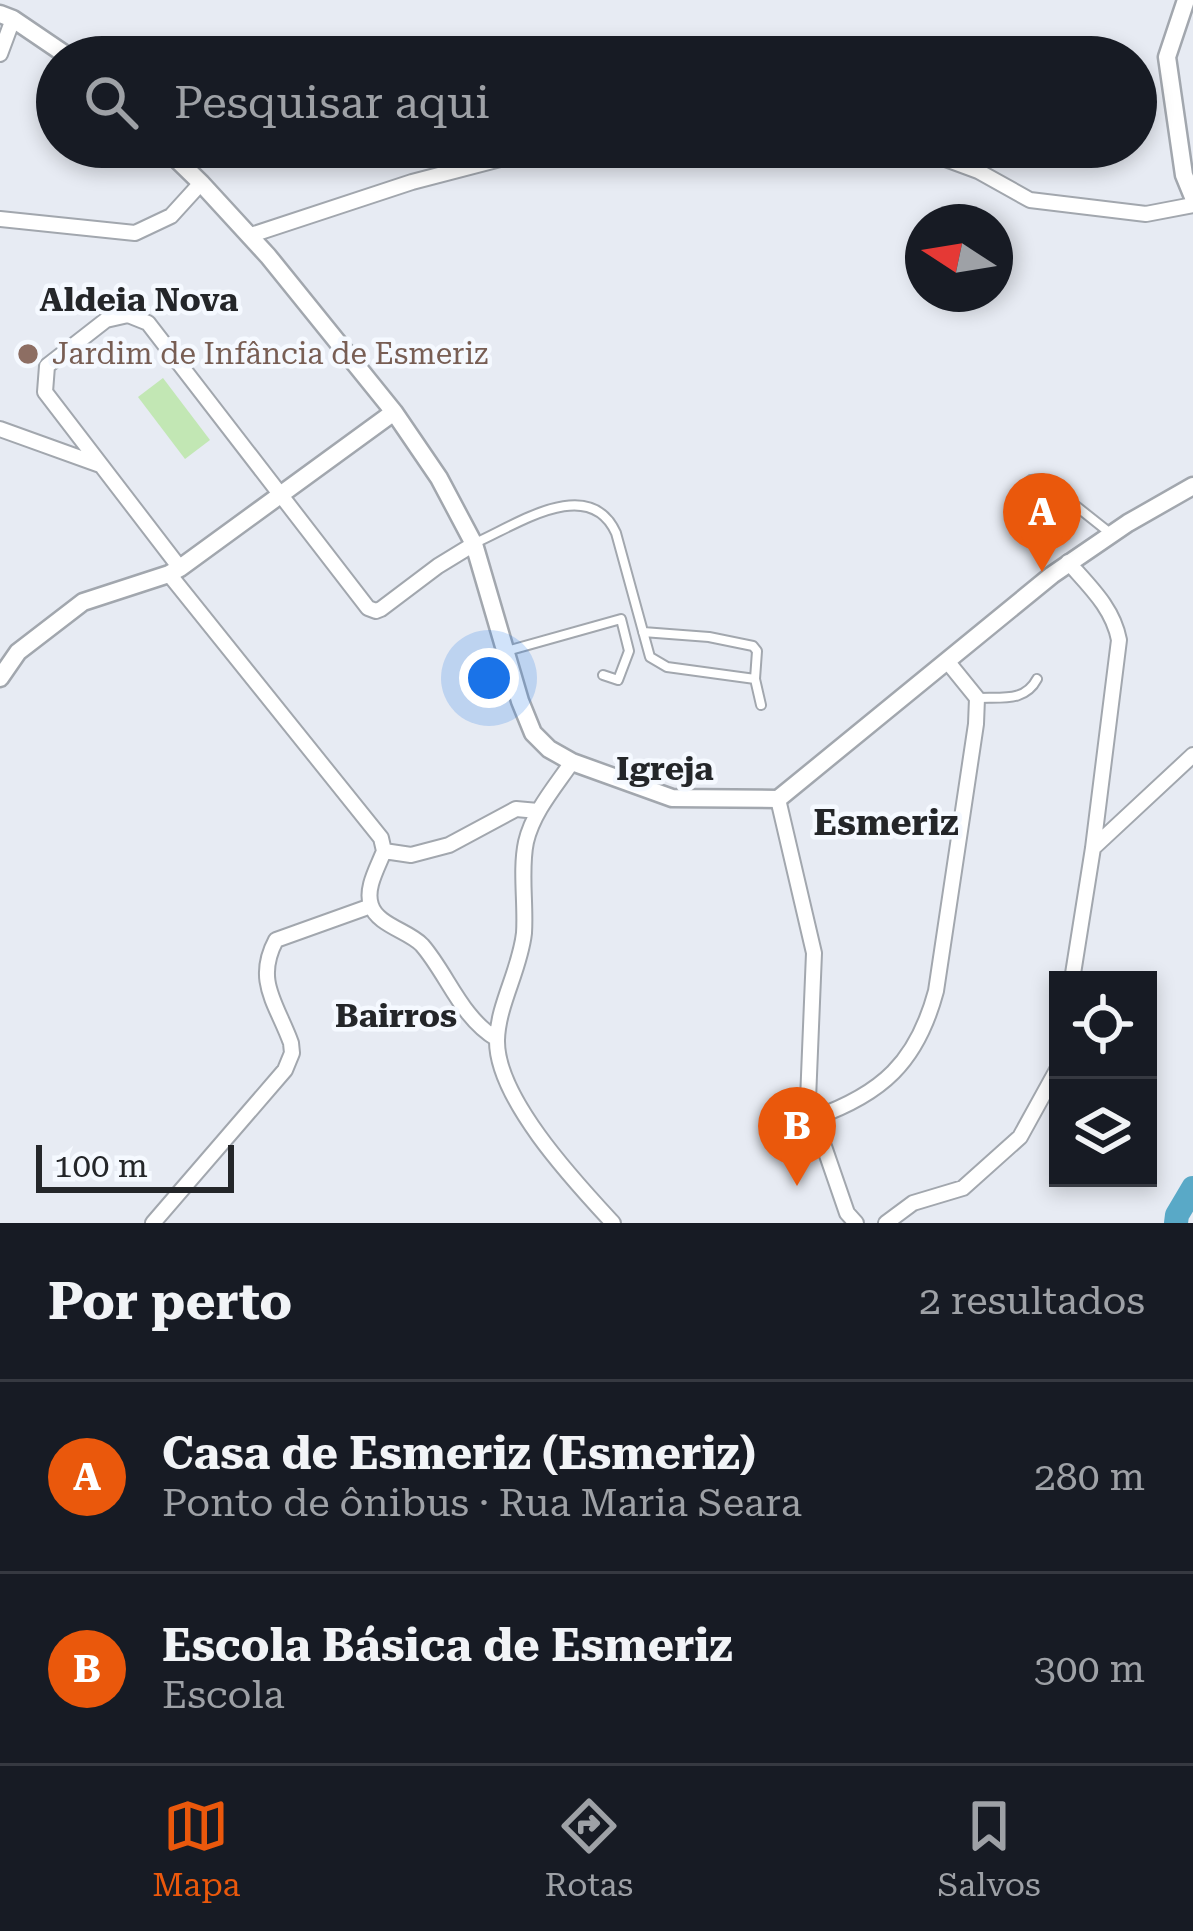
<!DOCTYPE html>
<html lang="pt">
<meta charset="utf-8">
<style>
:root{--surface:#171b24;--page:#242831;--text:#f1f3f6;--muted:#9ea1a6;--line:#363941;--accent:#ea580c}
body{margin:0;font-family:"Roboto Serif",serif;background:var(--page);color:var(--text)}
.controls{position:absolute;right:36px;bottom:36px;display:grid;overflow:hidden;border-radius:0px;box-shadow:0 6px 18px #0003}
.controls button{width:108px;height:108px;display:grid;place-items:center;padding:0;border:0;border-bottom:3px solid var(--line);background:var(--surface);color:var(--text);font:60px sans-serif}
.compass{position:absolute;left:905px;top:204px;width:108px;height:108px;border-radius:50%;background:var(--surface);box-shadow:0 6px 18px #0003;rotate:282deg}
.scale{position:absolute;left:36px;bottom:30px;width:198px;box-sizing:border-box;padding-left:12px;border:6px solid #242629;border-top:0;font-size:33px;line-height:42px;white-space:nowrap;color:#242629;-webkit-text-stroke:9px #f5f9ff;paint-order:stroke}
.you{position:absolute;left:489px;top:678px;width:42px;height:42px;margin:-30px;border:9px solid #fff;border-radius:50%;background:#1a73e8;box-shadow:0 0 0 18px #1a73e833}
.badge{display:grid;place-items:center;width:78px;height:78px;border-radius:50%;background:var(--accent);color:#fff;font-size:39px;font-weight:700}
.pin{position:absolute;translate:-50% -99px;filter:drop-shadow(0 3px 6px #0008)}
.pin::after{content:'';position:absolute;top:63px;width:42px;height:36px;background:inherit;clip-path:polygon(0 0,100% 0,50% 100%)}
.list{margin:0;padding:0;list-style:none}
h2{display:flex;justify-content:space-between;align-items:center;height:156px;margin:0;padding:0 48px;font-size:51px}
h2 small{font-size:39px;font-weight:400;color:var(--muted)}
.list li{display:grid;grid-template-columns:78px 1fr auto;gap:36px;align-items:center;box-sizing:border-box;height:192px;padding:0 48px;border-top:3px solid var(--line)}
.list b{display:block;font-size:45px;white-space:nowrap}
.list p{margin:0;font-size:39px;white-space:nowrap;color:var(--muted)}
.list em{font-size:39px;font-style:normal;color:var(--muted)}
.icon{flex:none;width:66px;height:66px;fill:none;stroke:currentColor;stroke-width:2;stroke-linecap:round;stroke-linejoin:round}
.map{position:relative;flex:none;width:1193px;height:1223px;overflow:hidden}
.search{position:absolute;background:var(--surface);box-shadow:0 6px 18px #0003;left:36px;right:36px;top:36px;height:132px;display:flex;align-items:center;gap:30px;box-sizing:border-box;padding:0 42px;border-radius:66px;color:var(--muted);font-size:45px}
.sheet{height:540px;background:var(--surface)}
nav{display:flex;justify-content:space-around;align-items:center;box-sizing:border-box;height:168px;border-top:3px solid var(--line);background:var(--surface);font-size:33px;color:var(--muted)}
nav a{display:grid;justify-items:center;gap:6px}
nav .on{color:var(--accent)}
.map>svg:first-child{display:block}
</style>
<div class="map">
<svg width="1193" height="1223" viewBox="0 0 1193 1223">
<rect width="100%" height="100%" fill="#e7ebf3"/>
<path fill="#c2e7b4" d="M163,378L210,440L185,459L138,397Z"/>
<g fill="none" stroke-linecap="round" stroke-linejoin="round">
<path stroke="#59a9c7" stroke-width="24" d="M1176,1223L1177,1215L1193,1188"/>
<defs>
<path id="service" d="M1023,486L1031,480L1042,479L1110,533
M475,543C513,527 589,473 616,533L650,657L667,667L755,679
M643,632L709,637L753,646L757,651L755,679L761,705
M507,651L621,619L629,651L618,680L603,675
M979,698C1002,697 1025,702 1037,679"/>
<path id="minor" d="M0,54L13,19
M913,147L978,171L1030,200L1146,214L1193,205
M0,219L135,233L171,216L201,183
M251,235L412,182L546,147
M0,429L100,465
M1068,562C1090,587 1113,608 1119,640L1093,848L1072,980
M180,568L45,392L47,366L106,320L128,315L148,323L368,608L376,611L381,609L438,566L474,544
M169,574L381,838L384,851
M572,762C555,787 533,812 526,842C520,870 526,904 524,933C520,970 498,1004 497,1040C496,1098 575,1182 613,1223
M778,799L814,953L808,1100L847,1213L856,1223
M1093,848L1193,755
M384,851C378,867 365,888 371,905C377,925 409,931 422,945C448,975 461,1018 497,1039
M384,851L411,855L449,845L516,809L538,811
M814,1118C882,1094 917,1062 936,991L976,724L977,698L947,661
M153,1223L285,1070L292,1053L291,1043C277,1004 254,981 276,940L371,906
M886,1223L913,1203L963,1188L1020,1137L1058,1068"/>
<path id="tertiary" d="M1186,0L1167,57L1184,175L1193,197
M0,14L13,19L69,57
M164,147L201,183L268,256L394,412L439,478L474,544L520,701L533,733L549,749L572,762L672,798L778,799L1052,575L1128,523L1193,486
M0,678L18,652L83,602L169,574L180,568L394,412"/>
</defs>
<use href="#service" stroke="#a2a7ae" stroke-width="12"/>
<use href="#minor" stroke="#a2a7ae" stroke-width="18"/>
<use href="#tertiary" stroke="#a2a7ae" stroke-width="21"/>
<use href="#service" stroke="#fff" stroke-width="8"/>
<use href="#minor" stroke="#fff" stroke-width="14"/>
<use href="#tertiary" stroke="#fff" stroke-width="16"/>
</g>
<circle fill="#8d6e63" stroke="#f5f9ff" stroke-width="4.5" cx="28" cy="354" r="12"/>
<g text-anchor="middle" stroke-width="9" stroke-linejoin="round" paint-order="stroke">
<g font-size="30" fill="#785e54" stroke="#f5f9ff" text-anchor="start">
<text x="52" y="364">Jardim de Infância de Esmeriz</text>
</g>
<g font-size="33" font-weight="bold" fill="#242629" stroke="#f5f9ff">
<text x="139" y="311">Aldeia Nova</text>
<text x="665" y="780">Igreja</text>
<text x="396" y="1027">Bairros</text>
</g>
<g font-size="36" font-weight="bold" fill="#242629" stroke="#f5f9ff">
<text x="886" y="835">Esmeriz</text>
</g>
</g>
</svg>
<div class="controls">
<button><svg class="icon" aria-label="locate" viewBox="0 0 24 24"><circle cx="12" cy="12" r="6"/><path d="M12 2v4M12 18v4M2 12h4M18 12h4"/></svg></button>
<button><svg class="icon" aria-label="layers" viewBox="0 0 24 24"><path d="M12 4l9 5-9 5-9-5zM3 14l9 5 9-5"/></svg></button>
</div>
<svg class="compass" viewBox="-18 -18 36 36"><path d="M0-13l5 13h-10z" fill="#e53935"/><path d="M0 13l5-13h-10z" fill="#9ea1a6"/></svg>
<div class="scale">100 m</div>
<div class="you"></div>
<div class="pin badge" style="left:1042px;top:572px">A</div>
<div class="pin badge" style="left:797px;top:1186px">B</div>
<div class="search"><svg class="icon" aria-label="search" viewBox="0 0 24 24"><circle cx="10" cy="10" r="6"/><path d="M15 15l6 6"/></svg>Pesquisar aqui</div>
</div>
<section class="sheet">
<h2>Por perto<small>2 resultados</small></h2>
<ul class="list">
<li><span class="badge">A</span><div><b>Casa de Esmeriz (Esmeriz)</b><p>Ponto de ônibus · Rua Maria Seara</p></div><em>280 m</em></li>
<li><span class="badge">B</span><div><b>Escola Básica de Esmeriz</b><p>Escola</p></div><em>300 m</em></li>
</ul>
</section>
<nav>
<a class="on"><svg class="icon" aria-label="map" viewBox="0 0 24 24"><path d="M3 6l6-2 6 2 6-2v14l-6 2-6-2-6 2zM9 4v14M15 6v14"/></svg>Mapa</a>
<a><svg class="icon" aria-label="directions" viewBox="0 0 24 24"><path d="M12 3l9 9-9 9-9-9zM9 14v-3h6M13 9l2 2-2 2"/></svg>Rotas</a>
<a><svg class="icon" aria-label="saved" viewBox="0 0 24 24"><path d="M7 4h10v16l-5-4-5 4z"/></svg>Salvos</a>
</nav>
